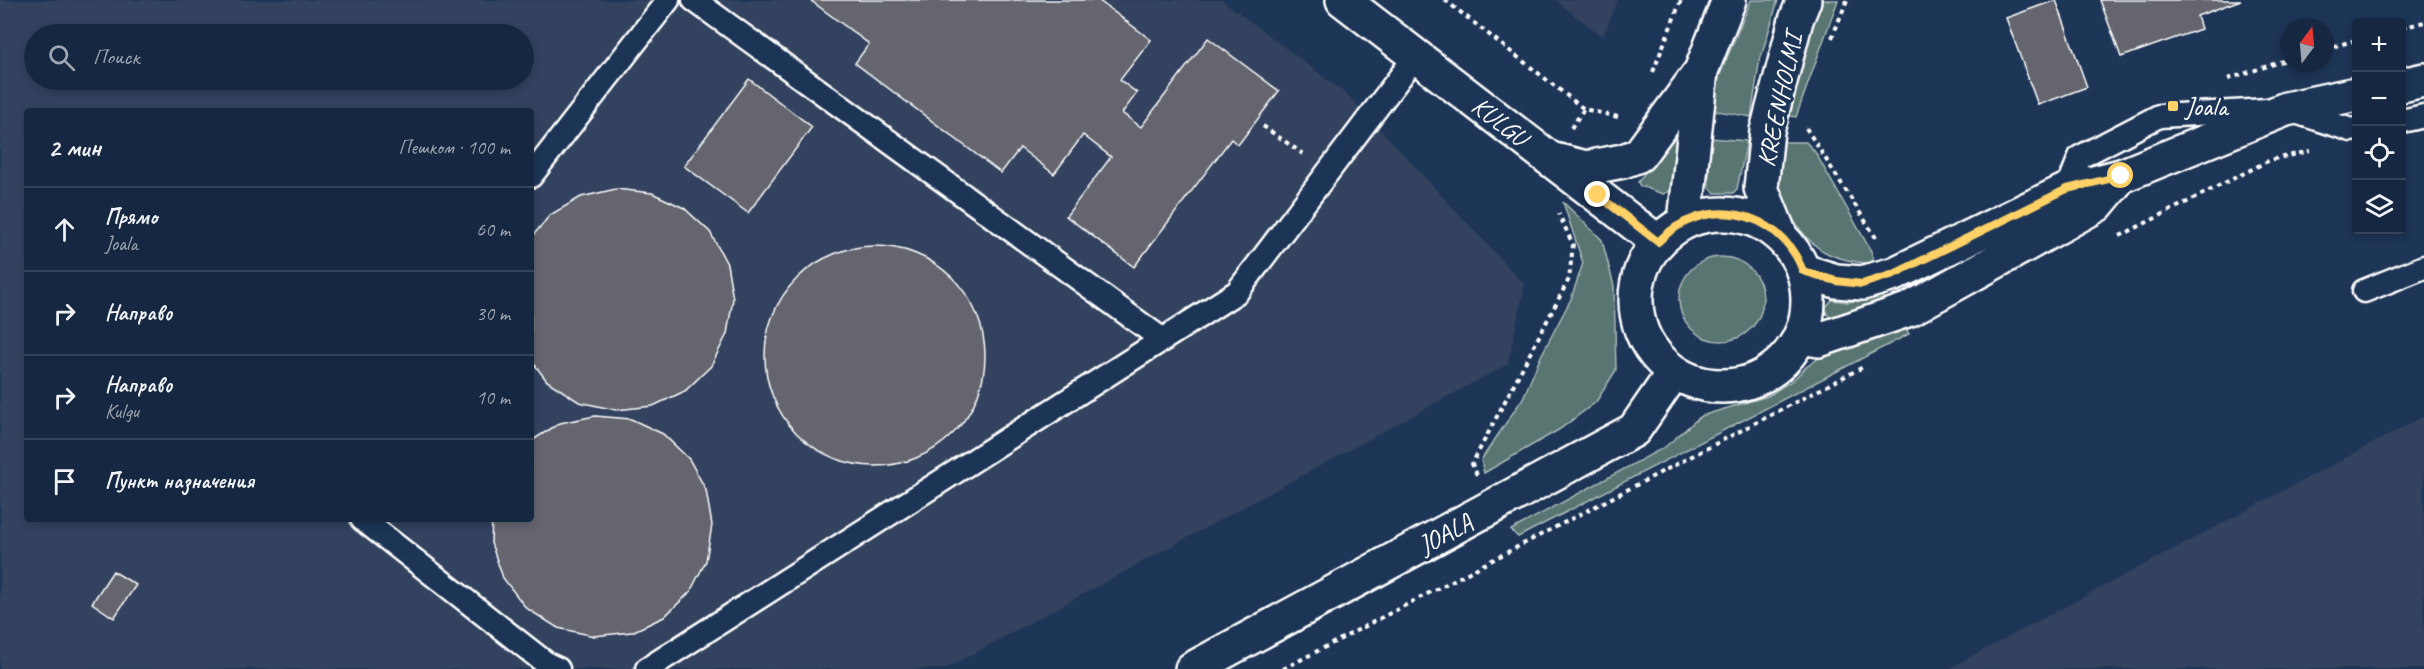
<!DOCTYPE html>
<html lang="ru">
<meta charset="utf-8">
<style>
:root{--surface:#162841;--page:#23344c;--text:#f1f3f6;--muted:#9ea6b1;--line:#35445a}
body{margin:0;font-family:Caveat,sans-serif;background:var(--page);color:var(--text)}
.controls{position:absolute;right:18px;top:18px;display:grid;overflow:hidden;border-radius:6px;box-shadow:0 3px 9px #0003}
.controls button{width:54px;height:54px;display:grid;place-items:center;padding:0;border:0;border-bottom:2px solid var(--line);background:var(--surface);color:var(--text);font:30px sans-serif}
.compass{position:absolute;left:2280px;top:18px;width:54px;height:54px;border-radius:50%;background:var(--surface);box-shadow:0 3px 9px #0003;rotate:16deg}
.stop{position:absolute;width:18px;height:18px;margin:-14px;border:4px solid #ffd166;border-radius:50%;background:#fff}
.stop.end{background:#ffd166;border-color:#fff;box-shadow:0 2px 6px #0008}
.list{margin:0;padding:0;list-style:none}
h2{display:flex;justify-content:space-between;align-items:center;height:78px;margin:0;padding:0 24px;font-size:26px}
h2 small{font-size:20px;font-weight:400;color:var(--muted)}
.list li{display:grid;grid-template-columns:39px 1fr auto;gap:18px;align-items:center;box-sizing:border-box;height:84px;padding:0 24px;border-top:2px solid var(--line)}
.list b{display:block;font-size:22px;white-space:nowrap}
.list p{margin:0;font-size:20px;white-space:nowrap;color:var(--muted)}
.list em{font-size:20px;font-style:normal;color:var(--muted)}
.icon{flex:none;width:33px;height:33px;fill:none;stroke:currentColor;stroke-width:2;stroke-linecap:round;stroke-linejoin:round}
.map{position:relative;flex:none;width:2424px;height:669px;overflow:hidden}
.search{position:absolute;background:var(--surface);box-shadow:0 3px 9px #0003;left:24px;top:24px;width:510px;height:66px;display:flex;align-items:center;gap:15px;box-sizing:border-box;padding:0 21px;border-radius:33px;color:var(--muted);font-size:22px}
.panel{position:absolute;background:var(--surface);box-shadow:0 3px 9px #0003;left:24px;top:108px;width:510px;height:414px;border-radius:6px}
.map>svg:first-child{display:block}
</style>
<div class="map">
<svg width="2424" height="669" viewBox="0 0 2424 669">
<rect width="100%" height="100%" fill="#1d3557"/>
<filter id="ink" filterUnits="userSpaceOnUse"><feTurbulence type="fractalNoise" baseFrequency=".0167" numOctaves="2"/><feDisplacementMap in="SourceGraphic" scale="12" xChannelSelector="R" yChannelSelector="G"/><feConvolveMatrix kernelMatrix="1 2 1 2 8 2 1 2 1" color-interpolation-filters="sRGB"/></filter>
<g filter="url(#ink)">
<path fill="#33435e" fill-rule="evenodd" d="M0,0H1222L1349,96L1525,285L1508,364L945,669H0ZM34,34H524V80H34ZM27,111H531V519H27Z
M1555,0H1618L1603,37Z
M2424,416V669H1948Z"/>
<path fill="#587472" stroke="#acbab8" stroke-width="1.5" d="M1751,0H1778L1759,64L1751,117L1712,110L1715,87Z
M1819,0H1838L1796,117L1784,115Z
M1671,137L1679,138L1675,175L1668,192L1663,194L1640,186L1638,182Z
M1709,138L1747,141L1737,189L1733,193H1715L1709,187Z
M1780,142H1806L1815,152L1871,251L1875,264C1860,262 1844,261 1829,254C1804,243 1774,198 1776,170C1776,161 1779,151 1780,142Z
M1563,202L1602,240L1614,286L1616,370L1596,402L1560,429L1484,473L1481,460L1523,398L1541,356L1571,299L1583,263Z
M1679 299a42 42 0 1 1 84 0a42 42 0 1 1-84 0Z
M1883,296L1884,305L1830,317L1827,314L1826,307L1832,300L1848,302Z
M1904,325L1909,334L1518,537L1511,530L1665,447L1701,416L1768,396L1793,380L1806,367L1828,352L1892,333Z"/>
<path fill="#65656f" stroke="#fff" stroke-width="1.5" d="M810,0H1098L1151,40L1120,80L1137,93L1122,113L1141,127L1208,38L1279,91L1238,145L1231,139L1134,267L1066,216L1111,157L1083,135L1054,174L1020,148L1001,173L855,63L869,44Z
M2056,0L2087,87L2038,105L2006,18Z
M2100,0H2241L2197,16L2201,29L2121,57Z
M749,79L812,127L748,213L684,166Z
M616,189L652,193L684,208L710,232L727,264L733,299L727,334L711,366L685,391L653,406L616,410L579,402L547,381L531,360V238L550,215L581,197Z
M765 356a110 110 0 1 1 220 0a110 110 0 1 1-220 0Z
M595,416L631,419L663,434L689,459L706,490L712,525L706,561L690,592L664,617L632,632L594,636L558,628L526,608L503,578L491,543L492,519H531V441L560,423Z
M113,571L136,585L114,618L92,603Z"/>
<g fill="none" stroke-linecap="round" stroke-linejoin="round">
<defs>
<path id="service" d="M694,0L1163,340
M2402,121L2424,116
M531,176L668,0
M2067,190L2080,157L2159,116L2286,109L2351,130L2356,129
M2364,291L2424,267
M362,519L547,664L558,669
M647,669L1237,292L1416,56"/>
<path id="minor" d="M1343,0L1658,242
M2402,85L2424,80
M1803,271L1836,281L1862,283L1894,274L2067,190L2121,176L2286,109L2356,94
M1800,337L1819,340L1910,309L2097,205L2121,176
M1192,669L1634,430L1674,372"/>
<path id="secondary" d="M1550,159L1586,168L1623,161L1639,155L1698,75
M1636 300a86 86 0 1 1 172 0a86 86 0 1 1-172 0Z
M1685,222L1701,71L1729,0
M1780,235L1761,188L1767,131L1796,20L1804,0"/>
</defs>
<use href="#service" stroke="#fff" stroke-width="27"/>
<use href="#minor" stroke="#fff" stroke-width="38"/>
<use href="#secondary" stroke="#fff" stroke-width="38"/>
<path stroke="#fff" stroke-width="4" stroke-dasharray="4.5 4.5" stroke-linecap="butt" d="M1445,0L1584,109L1622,118
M2402,28L2424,22
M1832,38L1847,0
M2325,49L2356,40
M1653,72L1681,0
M2228,79L2289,59
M1263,126L1303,154
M1571,128L1584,109
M1806,128L1878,241
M2120,236L2270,160L2310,151
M1477,475L1472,464L1569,279L1573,245L1559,214
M1283,669L1865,366"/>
<use href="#service" stroke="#1d3557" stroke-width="22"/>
<use href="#minor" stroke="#1d3557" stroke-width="33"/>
<use href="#secondary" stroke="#1d3557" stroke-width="33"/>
</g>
</g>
<g fill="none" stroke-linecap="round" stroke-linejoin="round" filter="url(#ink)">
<path stroke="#ffd166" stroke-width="8" d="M1598,195L1658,242C1704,194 1779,208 1803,271L1836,281L1862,284L1894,274L2067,189L2121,176"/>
</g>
<rect fill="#ffd166" stroke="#1d3557" stroke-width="2" x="2167" y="100" width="12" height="12" rx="3"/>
<g text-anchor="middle" stroke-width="6" stroke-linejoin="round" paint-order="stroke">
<g font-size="26" fill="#fff" stroke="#1d3557">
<text transform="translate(1779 100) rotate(-78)" y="9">KREENHOLMI</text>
<text transform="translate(1500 121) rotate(38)" y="9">KULGU</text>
<text transform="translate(1445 533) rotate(-28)" y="9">JOALA</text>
</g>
<g font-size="26" fill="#fff" stroke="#1d3557" text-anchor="start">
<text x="2185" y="115">Joala</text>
</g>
</g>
</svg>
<div class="controls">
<button>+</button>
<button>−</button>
<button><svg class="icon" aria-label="locate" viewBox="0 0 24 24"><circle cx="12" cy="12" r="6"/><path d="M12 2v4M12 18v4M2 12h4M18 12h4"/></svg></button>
<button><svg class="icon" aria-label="layers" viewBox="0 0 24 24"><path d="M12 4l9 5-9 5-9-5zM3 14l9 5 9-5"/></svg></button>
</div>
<svg class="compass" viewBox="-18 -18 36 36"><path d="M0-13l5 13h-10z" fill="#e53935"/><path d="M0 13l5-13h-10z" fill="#9ea6b1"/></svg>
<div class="stop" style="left:2121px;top:176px"></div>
<div class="stop end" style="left:1598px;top:195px"></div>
<div class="search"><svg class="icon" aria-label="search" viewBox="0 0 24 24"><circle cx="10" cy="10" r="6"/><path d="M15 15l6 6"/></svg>Поиск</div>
<section class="panel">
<h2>2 мин<small>Пешком · 100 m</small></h2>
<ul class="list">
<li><svg class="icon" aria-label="ahead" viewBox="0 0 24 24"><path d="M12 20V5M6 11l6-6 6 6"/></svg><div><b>Прямо</b><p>Joala</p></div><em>60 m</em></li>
<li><svg class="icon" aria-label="right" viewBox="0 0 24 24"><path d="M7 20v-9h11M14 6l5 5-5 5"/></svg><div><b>Направо</b></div><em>30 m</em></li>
<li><svg class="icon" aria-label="right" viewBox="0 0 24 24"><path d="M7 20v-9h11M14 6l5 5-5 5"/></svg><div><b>Направо</b><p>Kulgu</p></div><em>10 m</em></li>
<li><svg class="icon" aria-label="arrive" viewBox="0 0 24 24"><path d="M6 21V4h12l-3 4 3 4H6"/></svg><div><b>Пункт назначения</b></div></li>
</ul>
</section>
</div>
